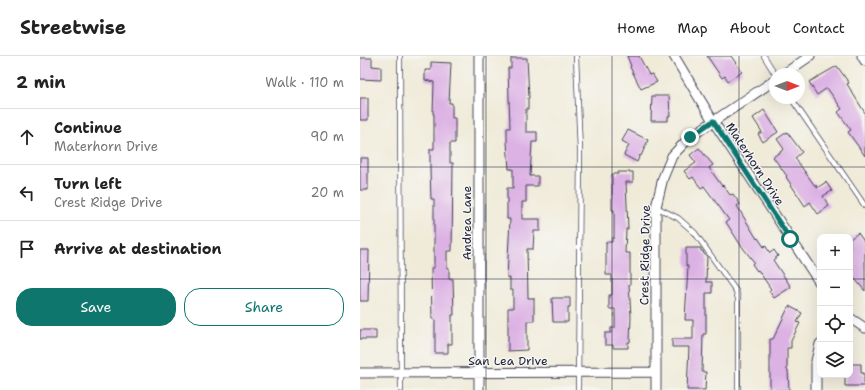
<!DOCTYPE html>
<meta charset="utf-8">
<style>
:root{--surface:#fff;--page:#f6f6f6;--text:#222;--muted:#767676;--line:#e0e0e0;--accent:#0f766e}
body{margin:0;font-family:"Shantell Sans",sans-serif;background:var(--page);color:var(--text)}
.controls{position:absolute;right:12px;bottom:12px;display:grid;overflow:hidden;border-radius:8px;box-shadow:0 4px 16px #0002}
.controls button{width:36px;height:36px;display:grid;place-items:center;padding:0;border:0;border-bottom:1px solid var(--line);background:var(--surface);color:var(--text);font:20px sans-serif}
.compass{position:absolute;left:409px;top:12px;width:36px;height:36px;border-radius:50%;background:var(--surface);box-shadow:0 4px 16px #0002;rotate:90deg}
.stop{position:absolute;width:12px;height:12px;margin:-9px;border:3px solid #0f766e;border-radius:50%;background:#fff}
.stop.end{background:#0f766e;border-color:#fff;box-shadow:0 1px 4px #0008}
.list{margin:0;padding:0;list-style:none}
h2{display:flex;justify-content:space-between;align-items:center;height:52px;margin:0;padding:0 16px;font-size:17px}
h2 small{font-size:13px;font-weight:400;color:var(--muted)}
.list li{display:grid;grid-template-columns:26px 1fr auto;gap:12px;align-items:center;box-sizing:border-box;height:56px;padding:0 16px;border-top:1px solid var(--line)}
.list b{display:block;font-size:15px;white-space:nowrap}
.list p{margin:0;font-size:13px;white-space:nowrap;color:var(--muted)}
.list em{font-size:13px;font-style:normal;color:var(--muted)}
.actions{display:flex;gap:8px;padding:12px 16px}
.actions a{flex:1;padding:9px 0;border:1px solid var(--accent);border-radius:16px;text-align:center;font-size:14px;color:var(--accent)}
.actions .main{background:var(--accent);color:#fff}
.icon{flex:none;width:22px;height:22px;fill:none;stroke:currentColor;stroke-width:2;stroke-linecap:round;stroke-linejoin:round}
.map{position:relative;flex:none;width:505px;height:334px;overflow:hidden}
header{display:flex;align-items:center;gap:24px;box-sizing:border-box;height:56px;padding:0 20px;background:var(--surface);border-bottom:1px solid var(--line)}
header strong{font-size:19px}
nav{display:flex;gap:22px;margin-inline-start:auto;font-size:14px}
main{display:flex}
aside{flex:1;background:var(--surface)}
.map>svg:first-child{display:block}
</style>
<header>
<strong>Streetwise</strong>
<nav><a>Home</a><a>Map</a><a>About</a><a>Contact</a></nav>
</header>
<main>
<aside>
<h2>2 min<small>Walk · 110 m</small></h2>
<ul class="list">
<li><svg class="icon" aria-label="ahead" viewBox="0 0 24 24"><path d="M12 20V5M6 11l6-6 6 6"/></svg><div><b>Continue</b><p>Materhorn Drive</p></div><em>90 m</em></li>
<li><svg class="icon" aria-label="left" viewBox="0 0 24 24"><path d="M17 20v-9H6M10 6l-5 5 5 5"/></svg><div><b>Turn left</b><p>Crest Ridge Drive</p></div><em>20 m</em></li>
<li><svg class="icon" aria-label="arrive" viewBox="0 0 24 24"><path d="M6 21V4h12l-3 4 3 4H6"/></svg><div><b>Arrive at destination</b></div></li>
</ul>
<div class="actions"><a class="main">Save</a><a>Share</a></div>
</aside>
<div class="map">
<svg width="505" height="334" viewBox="0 0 505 334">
<rect width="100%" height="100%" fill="#f6f6f2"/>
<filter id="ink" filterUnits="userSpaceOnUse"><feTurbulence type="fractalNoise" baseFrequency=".025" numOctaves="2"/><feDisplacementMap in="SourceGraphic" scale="8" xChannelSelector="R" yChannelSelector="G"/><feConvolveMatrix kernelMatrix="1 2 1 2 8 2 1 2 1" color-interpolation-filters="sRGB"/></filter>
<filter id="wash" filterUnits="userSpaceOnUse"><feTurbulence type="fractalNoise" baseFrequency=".012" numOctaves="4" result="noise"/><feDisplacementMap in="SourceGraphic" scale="16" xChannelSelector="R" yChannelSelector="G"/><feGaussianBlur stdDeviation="0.9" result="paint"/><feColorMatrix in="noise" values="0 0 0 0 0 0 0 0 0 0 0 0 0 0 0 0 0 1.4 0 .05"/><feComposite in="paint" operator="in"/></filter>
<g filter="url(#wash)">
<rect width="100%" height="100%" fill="#f0ebd9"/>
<g id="blocks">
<path fill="#dcb1e4" d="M267,0H279L289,19L292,18L297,26L281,33L270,11L271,10Z
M347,0H371L382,16L368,25L365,20L362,22Z
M0,2H12V10L21,11V24L0,23Z
M151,2H167L169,42H168V53H166V76H177V86H172L170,120H178V130H166V146H162V163H180V175H174L173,193H167L168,242H174V265H167V294L148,295V252H153V234H150V222H147L150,163H147V132H153V113H149L147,86V72H150L148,12H151Z
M71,6L91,7L89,47H92V62H95V87H90V107H93L92,195H87V212H89V223H93L94,259H92V288H88V297H75V263H72L71,212H74V143H71L70,113V93H74V58H73L74,26L65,24V14H71Z
M477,10L489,27L487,28L505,57V100L488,76L491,74L478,56L482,53L467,32L457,39L449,26Z
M292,40H309L310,60H308V65H291Z
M0,42H8V64H0Z
M404,54L418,76L403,86L398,78L402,76L393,62Z
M268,74L288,84L281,100L280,99L277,106L264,99L269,89L262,85Z
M427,76L442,96L435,102L455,130L456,129L457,132L466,126L472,135L463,140L469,150L458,158L450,146L445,150L426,121L427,120L413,101L424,93L417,83Z
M339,92L353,109L349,112L362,130L363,129L370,139L373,138L380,148L377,150L397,183L398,182L404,191L405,189L410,197L414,194L418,200L413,204L431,231L414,242L409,235L411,233L398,214L397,215L392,208L394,206L380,188L366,166L369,164L344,130L341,132L333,121L330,123L324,115L336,107L330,99Z
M0,102H8V134H0Z
M258,116H273V126H266L268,173H266L265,197H270V229H269L271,260L270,286H268V292H253V289H245V277H251V272H255V253H249V239H252V219H246V186H252V182H254V154H252V118H258Z
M498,177L505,187V235L490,217V183Z
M326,192H341V195H343L344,198L347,200L346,226H352V237H346V278H343L342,316H346L345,334H327L329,291H312V283H333V264H325L328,210H326Z
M0,194H9L8,245H0Z
M192,242H210V251H208V266H193Z
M429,250L442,257L437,266L440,267L431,285V292H427V314H428L429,334H410V283H413Z
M0,274H16V283H0Z
M490,308H501V317H504V330H485V319H490Z"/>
</g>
</g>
<g filter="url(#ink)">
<use href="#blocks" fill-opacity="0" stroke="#414053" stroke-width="1"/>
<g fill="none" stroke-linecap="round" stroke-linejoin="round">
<defs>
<path id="lane" d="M40,0L41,334
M216,0L220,95L218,334
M404,0L415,18
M431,42L505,150
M296,151L318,162L335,177L376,235L378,243V334"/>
<path id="street" d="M119,0V334
M314,0L353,65L460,227
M502,0L505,5
M424,18L450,0
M490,262L505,272
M0,317L296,316
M296,334V151L303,122L312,100L330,81L415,24
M456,334V305L460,288"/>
</defs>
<use href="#lane" stroke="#414053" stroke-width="6"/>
<use href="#street" stroke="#414053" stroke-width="11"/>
<use href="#lane" stroke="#fff" stroke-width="4.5"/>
<use href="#street" stroke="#fff" stroke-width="9"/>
</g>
</g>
<g fill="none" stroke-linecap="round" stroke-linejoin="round" filter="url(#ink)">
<path stroke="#0f766e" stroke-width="5" d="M330,81L353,65L430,183"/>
</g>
<path fill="none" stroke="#22223b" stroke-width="1" stroke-opacity="0.55" d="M126,0V334M252,0V334M379,0V334M0,111H505M0,223H460M490,223H505"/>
<g text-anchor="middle" stroke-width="3" stroke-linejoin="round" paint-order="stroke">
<g font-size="12" fill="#22223b" stroke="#f6f6f2">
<text transform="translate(395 108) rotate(57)" y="4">Materhorn Drive</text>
<text transform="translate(107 167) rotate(-90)" y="4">Andrea Lane</text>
<text transform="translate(285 199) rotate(-89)" y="4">Crest Ridge Drive</text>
<text x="148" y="309">San Lea Drive</text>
</g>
</g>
</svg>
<div class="controls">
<button>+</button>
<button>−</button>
<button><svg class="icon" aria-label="locate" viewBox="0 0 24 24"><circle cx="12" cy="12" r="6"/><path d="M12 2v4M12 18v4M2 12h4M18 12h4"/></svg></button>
<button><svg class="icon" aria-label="layers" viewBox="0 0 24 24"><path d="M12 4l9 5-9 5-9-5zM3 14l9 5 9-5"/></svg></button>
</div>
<svg class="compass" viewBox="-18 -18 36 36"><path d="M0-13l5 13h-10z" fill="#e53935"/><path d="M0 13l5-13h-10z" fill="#767676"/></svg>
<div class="stop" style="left:430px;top:183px"></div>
<div class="stop end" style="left:330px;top:81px"></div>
</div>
</main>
